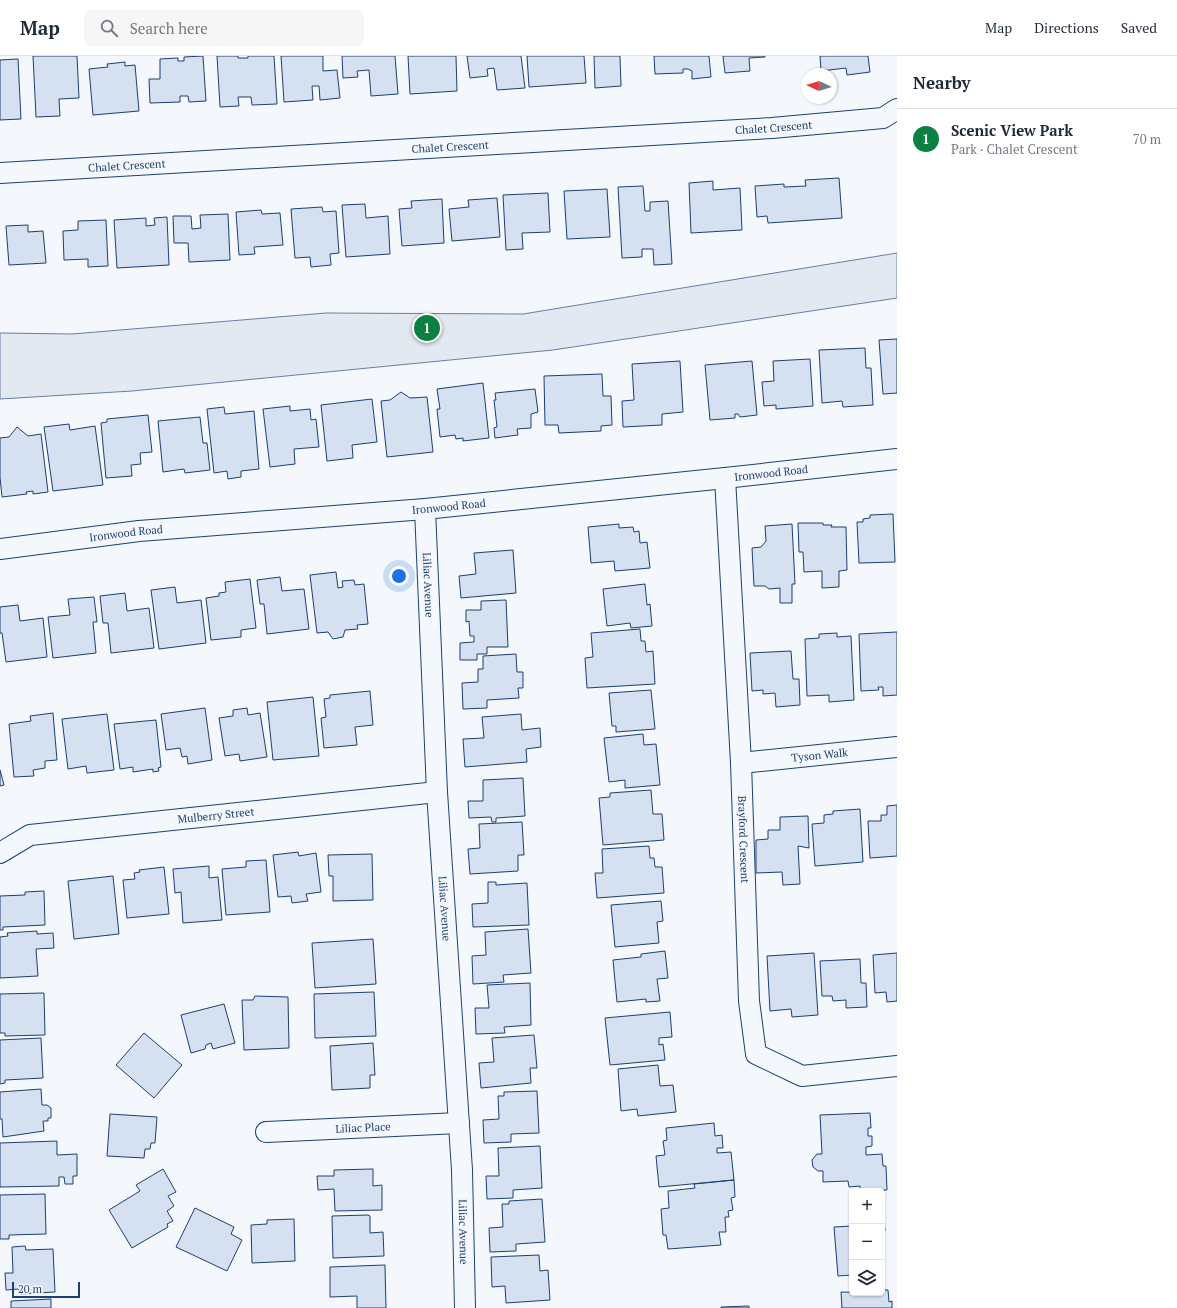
<!DOCTYPE html>
<meta charset="utf-8">
<style>
:root{--surface:#fff;--page:#f6f6f7;--text:#1f2937;--muted:#747a83;--line:#e0e1e3;--accent:#0b8043}
body{margin:0;font-family:"PT Serif",serif;background:var(--page);color:var(--text)}
.controls{position:absolute;right:12px;bottom:12px;display:grid;overflow:hidden;border-radius:6px;box-shadow:0 1px 3px #0004}
.controls button{width:36px;height:36px;display:grid;place-items:center;padding:0;border:0;border-bottom:1px solid var(--line);background:var(--surface);color:var(--text);font:20px sans-serif}
.compass{position:absolute;left:801px;top:12px;width:36px;height:36px;border-radius:50%;background:var(--surface);box-shadow:0 1px 3px #0004;rotate:274deg}
.scale{position:absolute;left:12px;bottom:10px;width:68px;box-sizing:border-box;padding-left:4px;border:2px solid #1d3f73;border-top:0;font-size:11px;line-height:14px;white-space:nowrap;color:#1d3f73;-webkit-text-stroke:3px #f4f7fb;paint-order:stroke}
.you{position:absolute;left:399px;top:520px;width:14px;height:14px;margin:-10px;border:3px solid #fff;border-radius:50%;background:#1a73e8;box-shadow:0 0 0 6px #1a73e833}
.badge{display:grid;place-items:center;width:26px;height:26px;border-radius:50%;background:var(--accent);color:#fff;font-size:13px;font-weight:700}
.pin{position:absolute;translate:-50% -50%;border:2px solid #fff;box-shadow:0 1px 4px #0006}
.list{margin:0;padding:0;list-style:none}
h2{display:flex;justify-content:space-between;align-items:center;height:52px;margin:0;padding:0 16px;font-size:17px}
h2 small{font-size:13px;font-weight:400;color:var(--muted)}
.list li{display:grid;grid-template-columns:26px 1fr auto;gap:12px;align-items:center;box-sizing:border-box;height:60px;padding:0 16px;border-top:1px solid var(--line)}
.list b{display:block;font-size:15px;white-space:nowrap}
.list p{margin:0;font-size:13px;white-space:nowrap;color:var(--muted)}
.list em{font-size:13px;font-style:normal;color:var(--muted)}
.icon{flex:none;width:22px;height:22px;fill:none;stroke:currentColor;stroke-width:2;stroke-linecap:round;stroke-linejoin:round}
.map{position:relative;flex:none;width:897px;height:1252px;overflow:hidden}
header{display:flex;align-items:center;gap:24px;box-sizing:border-box;height:56px;padding:0 20px;background:var(--surface);border-bottom:1px solid var(--line)}
header strong{font-size:19px}
nav{display:flex;gap:22px;margin-inline-start:auto;font-size:14px}
.search{width:280px;height:36px;background:var(--page);display:flex;align-items:center;gap:10px;box-sizing:border-box;padding:0 14px;border-radius:6px;color:var(--muted);font-size:15px}
main{display:flex}
aside{flex:1;background:var(--surface)}
.map>svg:first-child{display:block}
</style>
<header>
<strong>Map</strong>
<div class="search"><svg class="icon" aria-label="search" viewBox="0 0 24 24"><circle cx="10" cy="10" r="6"/><path d="M15 15l6 6"/></svg>Search here</div>
<nav><a>Map</a><a>Directions</a><a>Saved</a></nav>
</header>
<main>
<div class="map">
<svg width="897" height="1252" viewBox="0 0 897 1252">
<rect width="100%" height="100%" fill="#f4f7fb"/>
<path fill="#e3e9f0" stroke="#687fa3" d="M897,197V242L553,294L132,335L0,343V277L72,278L326,257L523,258Z"/>
<path fill="#d5e0f0" stroke="#1d3f73" d="M33,0H77L79,42L59,43L60,60L36,61Z
M203,0L206,45L189,46L188,40H180V46L150,47L149,23H160V3L178,2V5H184V1Z
M217,0H238V2H248V0H274L277,48L252,49L251,41H238L239,50L220,51Z
M281,0H323V15L337,14L340,42L320,44L319,30H312L313,44L284,46Z
M342,0H395L398,38L371,40L369,14L357,15L358,21L343,22Z
M408,0H456L457,35L410,38Z
M467,0H521L525,32L497,34L494,12L487,13L488,20L470,22Z
M527,0H584L586,27L529,31Z
M594,0H620L621,30L595,32Z
M654,0H709L711,21L692,23V15L688,13H683V17L655,18Z
M723,0H765V1L749,2L750,15L725,17Z
M820,0H868L870,16L847,19L846,12L821,15Z
M18,3L21,63L0,64V4Z
M125,6V10L135,9L139,55L93,59L89,13L108,11L107,8Z
M839,122L842,162L768,167L767,160L757,161L755,130L784,128V131L806,130L805,124Z
M713,125V134L740,132L742,174L691,177L689,127Z
M643,130L645,155H650V146L668,145L672,208L654,209L653,193H642V201L622,202L618,131Z
M607,133L610,181L567,183L564,135Z
M548,137L550,176L522,177L523,193L506,194L503,139Z
M497,142L500,181L452,185L449,153L469,151L468,144Z
M442,143L444,187L402,190L399,153L412,152L411,145Z
M365,148L366,162L388,160L390,198L346,201L342,149Z
M322,151L323,156L336,155L339,197L330,198L331,209L311,211L310,201L295,202L291,153Z
M261,154L262,158L280,157L283,189L254,191L255,198L239,199L236,156Z
M228,158L230,204L189,206L188,187H174L173,160H191L192,173L201,172L200,159Z
M167,161L169,209L117,212L114,164L146,162V170L155,169L154,162Z
M106,164L108,210L88,211V203L64,204L63,175L78,174V165Z
M28,169V176L43,175L46,207L9,209L6,170Z
M897,283V337L883,338L879,284Z
M865,292L866,312H871L873,349L843,351L842,345L822,347L819,294Z
M810,303L813,350L776,353V349L764,350L762,326L774,325L773,305Z
M680,305L683,356L662,358V369L623,371L622,345L634,344L632,308Z
M752,305L757,359L740,361L738,358H735V362L710,364L705,309Z
M602,318L603,340H611L612,369L601,370V375L559,377L558,369H545L544,320Z
M483,327L489,382L463,385V382L456,383L455,379L440,381L437,353H440L437,333Z
M535,333L538,356L531,358V372L517,373L518,379L495,382L494,372L497,371L494,344H496L495,337Z
M401,336L410,342L427,341L433,396L387,401L381,345L390,344Z
M372,343L377,386L352,389L353,402L327,405L321,349Z
M290,350V355L310,353L311,364L316,363L319,391L294,393L295,408L270,411L263,353Z
M224,351L225,358L254,355L259,413L241,415V421L228,423L227,415L214,417L207,353Z
M148,359L152,396L140,397L141,408L131,409L132,420L106,422L101,367L107,366V363Z
M200,361L203,387H207L210,414L185,417L184,413L163,416L158,365Z
M69,368L70,374L95,370L103,429L53,435L44,371Z
M17,371L28,380L41,378L48,436L33,438V435L26,436L27,438L2,441L0,421V382L9,381Z
M893,458L895,506L859,507L857,466H863V463L870,462V459Z
M798,467H823V469H832L831,471H846L847,514L839,515V531L822,532V515L804,516L803,496H799Z
M619,468V472L633,471L634,476L639,475L640,487L647,486L650,512L615,515L614,505L591,507L588,471Z
M792,468L795,528H792V547H780V532L769,533L765,530H754L752,492L761,491L766,485L765,470Z
M513,494L516,537L461,542L459,520L476,518L474,497Z
M336,516L338,532L343,531L342,525L354,524L355,529L364,528L368,568L357,569L358,573L345,574L343,581L333,583L328,576L317,577L310,519Z
M280,521L282,535L304,533L309,573L267,578L264,548H260L257,524Z
M250,523L256,572L241,574V581L211,584L206,542L219,540V537L226,536L225,526Z
M645,528L647,549L650,548L652,570L631,572L630,567L607,570L603,533Z
M175,531L177,547L201,544L206,587L159,593L151,534Z
M125,537L127,555L149,552L154,592L111,597L108,567H103L100,540Z
M94,541L97,566H93L96,597L53,602L48,561L70,559L68,543Z
M506,544L508,591H487V598H477V604H460V587L474,586V580H470L469,565L466,566V554H481V545Z
M18,549L20,565L43,562L47,601L6,606L2,577H0V551Z
M640,573L641,585H645L646,596L653,595L655,628L587,632L585,602L593,601L591,577Z
M897,576V639L883,640V631H878L879,634L861,635L859,578Z
M837,577V581L851,580L854,644L829,646V639L807,640L805,583L819,582V578Z
M791,595L793,623H799L800,649L776,651L775,637L763,638V634L752,635L750,597Z
M516,598L517,616H523V632H518L519,642L487,644V652L463,653L462,627L478,626V613H483V600Z
M651,634L655,673L616,676V670H612L609,637Z
M370,635L373,669L355,671L357,689L324,692L321,662L326,661L324,643L330,642V639Z
M313,641L319,700L273,704L267,646Z
M205,652L212,704L188,708L187,700L182,701L180,692L166,694L161,658Z
M247,652L248,659L260,657L267,701L240,705L239,698L225,700L219,662L233,660V654Z
M53,657L57,704L45,705V712L33,714L34,720L14,721L9,668L31,665L30,660Z
M107,658L114,714L87,717L86,710L68,713L62,663Z
M521,658L522,674L540,672L541,691L526,693L527,706L465,711L463,683L484,682L482,661Z
M156,664L161,711L158,712L159,715L153,716V713L133,716V711L120,713L114,668Z
M643,678L644,689L656,688L660,729L625,732V724L609,726L604,682Z
M0,714L4,729L0,730Z
M523,722L525,760L496,762V766H492L491,761L469,762L468,745H483V724Z
M651,734L653,758H662L664,784L603,789L599,742L610,741V737Z
M897,749V800L870,802L868,765H881V759H887V750Z
M860,753L863,806L815,810L812,768L824,767V759L833,758V755Z
M808,760L809,792L798,790L800,828L783,829L782,816L756,817V784L768,783V774H780V761Z
M522,766L524,799H518V815L470,818L468,793L480,792L479,768Z
M649,790L650,802H654L655,811H662L664,837L597,842L595,817H603L602,793Z
M298,796L299,800L316,797L321,836L306,838L308,845L292,847L291,840L278,841L273,799Z
M372,798L373,844L333,845V820H329L328,799Z
M266,804L270,856L226,859L222,813L246,811V805Z
M209,810V822L218,821L222,864L183,867L181,836L175,837L173,813Z
M164,811L169,858L127,862L123,824L135,823L134,817L140,816L139,814Z
M113,820L119,878L74,883L68,825Z
M488,826H496V829L527,827L529,869L473,871L472,848L488,847Z
M44,835L45,869L3,871V874H0V840L25,839V836Z
M661,845L663,865L657,866L659,887L615,891L611,849Z
M528,873L531,917L503,919L504,926L473,928L472,900L486,899L485,876Z
M37,875V878L53,877L54,892L36,893L38,920L0,922V881L8,880L7,877Z
M373,883L376,928L315,932L312,887Z
M665,895L668,922L657,923L660,945L646,946V943L617,946L613,904L641,901V898Z
M814,897L818,959L792,961L791,953L770,955L767,900Z
M897,897V945L887,946L886,936L875,937L873,899Z
M860,903L861,927H866L867,951L846,952V944L833,945L832,940H822L820,905Z
M530,927L531,969L504,971L505,977L476,978L475,952H489L487,929Z
M374,936L376,980L315,982L314,938Z
M44,937L45,979L5,980V977H0V938Z
M255,940L288,941L289,992L244,994L242,944H253Z
M224,948L235,987L213,993L211,987L206,989L205,993L191,997L181,959Z
M670,956L672,981L659,982V989L663,988L665,1004L610,1009L605,962Z
M144,977L182,1009L154,1042L116,1009Z
M534,979L537,1012H530L531,1027L481,1032L479,1007L494,1006L492,982Z
M41,982L43,1022L5,1024V1027L0,1028V984Z
M373,987L375,1019H370V1032L332,1034L330,990Z
M658,1009L660,1030L673,1029L676,1056L638,1060L637,1053L621,1055L618,1013Z
M41,1033L42,1049H47L51,1052V1062H48V1065H43L44,1075L3,1081L2,1063H0V1036Z
M537,1035L539,1077L511,1078V1086L484,1087L483,1064L499,1063L498,1040H504V1036Z
M870,1057L871,1072H868V1080H872V1090L866,1091V1099L882,1098L883,1110H886L887,1134L860,1135V1130L849,1131L848,1125L823,1126V1115H818L813,1111L812,1104L817,1098H822L820,1059Z
M110,1058L157,1061L155,1087H151L150,1093H145L144,1102L107,1100Z
M714,1067L715,1080L722,1079L723,1092H717V1097L731,1096L734,1124L659,1131L656,1100L665,1099L663,1085L667,1084L666,1072Z
M57,1085V1099L77,1098V1120H73V1128H65L64,1121H59V1130L0,1131V1087Z
M540,1090L542,1132L513,1134V1142L487,1143L486,1120H499L498,1092Z
M163,1113L176,1136L168,1140L174,1150L167,1155L173,1165L167,1168L168,1171L132,1192L109,1154L140,1135L136,1129Z
M373,1113V1130L382,1129V1154L335,1155L334,1133L318,1134L317,1120H334V1114Z
M734,1124L735,1141L731,1142L733,1154L728,1155L729,1161H725L726,1176H719L721,1189L668,1193L666,1179H663L661,1153L669,1152L668,1135L695,1132L694,1128Z
M45,1138L46,1178L9,1179V1183H0V1139Z
M882,1138L885,1175H882Z
M542,1143L545,1186L516,1188V1195L490,1196L489,1172L503,1171L502,1148H509V1145Z
M195,1152L234,1171L231,1178L242,1184L227,1215L176,1191Z
M368,1159L370,1160V1177L383,1176L384,1200L333,1202L332,1160Z
M294,1163L295,1205L252,1207L251,1169L267,1168V1164Z
M852,1170V1219L838,1220L834,1171Z
M25,1190L26,1194L53,1193L55,1236L20,1238L19,1233L6,1234L5,1217H13L12,1191Z
M539,1199L540,1215L548,1214L550,1244L506,1247L505,1230L492,1231L491,1201Z
M385,1209L386,1252H357V1240L330,1241V1211Z
M882,1234H888L889,1246L892,1245V1252H842L841,1236L882,1237Z
M51,1243V1252H11V1245Z
M749,1250V1252H721V1251Z"/>
<g fill="none" stroke-linecap="round" stroke-linejoin="round">
<defs>
<g id="minor">
<path id="s1" d="M0,117L772,72L883,62L897,53"/>
<path id="s2" d="M725,422L741,707L749,945L756,998L802,1020L897,1010"/>
<path id="s3" d="M425,453L437,736L462,1114L465,1252"/>
<path id="s4" d="M0,493L139,475L425,453L725,422L897,403"/>
<path id="s5" d="M741,707L897,691"/>
<path id="s6" d="M0,797L30,779L437,736"/>
<path id="s7" d="M266,1076L459,1067"/>
</g>
</defs>
<use href="#minor" stroke="#1d3f73" stroke-width="22"/>
<use href="#minor" stroke="#f4f7fb" stroke-width="20"/>
</g>
<g text-anchor="middle" stroke-width="3" stroke-linejoin="round" paint-order="stroke">
<g font-size="11" fill="#1d3f73" stroke="#f4f7fb">
<text dy="4" stroke="none"><textPath href="#s1" startOffset="775">Chalet Crescent</textPath></text>
<text dy="4" stroke="none"><textPath href="#s1" startOffset="451">Chalet Crescent</textPath></text>
<text dy="4" stroke="none"><textPath href="#s1" startOffset="127">Chalet Crescent</textPath></text>
<text dy="4" stroke="none"><textPath href="#s4" startOffset="775">Ironwood Road</textPath></text>
<text dy="4" stroke="none"><textPath href="#s4" startOffset="451">Ironwood Road</textPath></text>
<text dy="4" stroke="none"><textPath href="#s4" startOffset="127">Ironwood Road</textPath></text>
<text dy="4" stroke="none"><textPath href="#s3" startOffset="76">Liliac Avenue</textPath></text>
<text dy="4" stroke="none"><textPath href="#s5" startOffset="79">Tyson Walk</textPath></text>
<text dy="4" stroke="none"><textPath href="#s6" startOffset="222">Mulberry Street</textPath></text>
<text dy="4" stroke="none"><textPath href="#s2" startOffset="362">Brayford Crescent</textPath></text>
<text dy="4" stroke="none"><textPath href="#s3" startOffset="400">Liliac Avenue</textPath></text>
<text dy="4" stroke="none"><textPath href="#s7" startOffset="97">Liliac Place</textPath></text>
<text dy="4" stroke="none"><textPath href="#s3" startOffset="724">Liliac Avenue</textPath></text>
</g>
</g>
</svg>
<div class="controls">
<button>+</button>
<button>−</button>
<button><svg class="icon" aria-label="layers" viewBox="0 0 24 24"><path d="M12 4l9 5-9 5-9-5zM3 14l9 5 9-5"/></svg></button>
</div>
<svg class="compass" viewBox="-18 -18 36 36"><path d="M0-13l5 13h-10z" fill="#e53935"/><path d="M0 13l5-13h-10z" fill="#747a83"/></svg>
<div class="scale">20 m</div>
<div class="you"></div>
<div class="pin badge" style="left:427px;top:272px">1</div>
</div>
<aside>
<h2>Nearby<small></small></h2>
<ul class="list">
<li><span class="badge">1</span><div><b>Scenic View Park</b><p>Park · Chalet Crescent</p></div><em>70 m</em></li>
</ul>
</aside>
</main>
